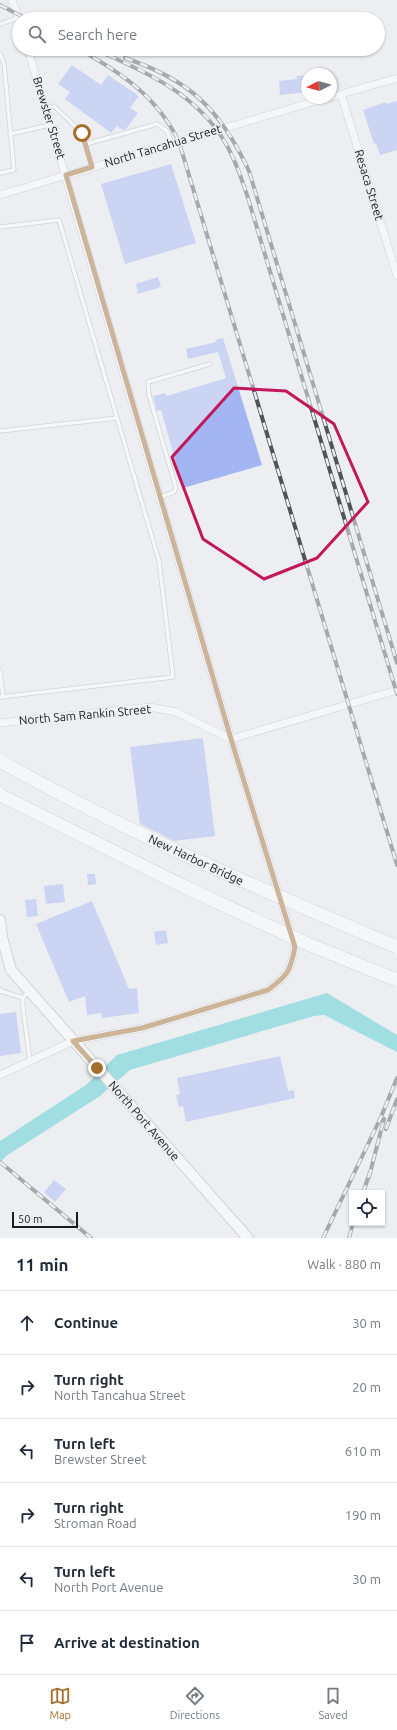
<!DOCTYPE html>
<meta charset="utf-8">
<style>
:root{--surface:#fff;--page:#f6f6f7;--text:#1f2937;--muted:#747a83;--line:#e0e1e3;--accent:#a56d2a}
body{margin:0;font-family:Ubuntu,sans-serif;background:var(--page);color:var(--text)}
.controls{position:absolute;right:12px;bottom:12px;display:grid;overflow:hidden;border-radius:0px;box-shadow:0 1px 3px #0004}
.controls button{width:36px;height:36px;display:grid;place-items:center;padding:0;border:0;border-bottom:1px solid var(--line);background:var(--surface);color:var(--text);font:20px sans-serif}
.compass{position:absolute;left:301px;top:68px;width:36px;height:36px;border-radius:50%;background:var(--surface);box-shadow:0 1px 3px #0004;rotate:264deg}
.scale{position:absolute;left:12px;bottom:10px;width:66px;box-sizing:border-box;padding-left:4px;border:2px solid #1a1b1c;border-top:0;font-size:11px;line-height:14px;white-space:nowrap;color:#1a1b1c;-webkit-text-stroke:3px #edeef2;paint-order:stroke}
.stop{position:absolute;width:12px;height:12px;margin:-9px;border:3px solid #a56d2a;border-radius:50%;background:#fff}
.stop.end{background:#a56d2a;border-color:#fff;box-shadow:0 1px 4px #0008}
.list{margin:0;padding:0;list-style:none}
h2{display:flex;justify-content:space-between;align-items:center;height:52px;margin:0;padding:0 16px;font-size:17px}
h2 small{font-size:13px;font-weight:400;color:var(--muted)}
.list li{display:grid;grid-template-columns:26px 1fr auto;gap:12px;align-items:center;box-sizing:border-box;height:64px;padding:0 16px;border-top:1px solid var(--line)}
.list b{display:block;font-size:15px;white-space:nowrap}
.list p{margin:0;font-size:13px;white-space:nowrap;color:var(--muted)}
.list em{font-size:13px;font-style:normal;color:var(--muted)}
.icon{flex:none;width:22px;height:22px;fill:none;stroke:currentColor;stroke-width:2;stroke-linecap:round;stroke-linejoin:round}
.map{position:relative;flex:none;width:397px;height:1238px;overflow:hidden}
.search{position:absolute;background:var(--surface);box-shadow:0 1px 3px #0004;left:12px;right:12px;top:12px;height:44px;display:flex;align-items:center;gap:10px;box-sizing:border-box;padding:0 14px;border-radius:22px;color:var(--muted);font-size:15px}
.sheet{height:436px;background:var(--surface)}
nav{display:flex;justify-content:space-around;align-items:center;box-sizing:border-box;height:56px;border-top:1px solid var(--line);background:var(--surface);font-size:11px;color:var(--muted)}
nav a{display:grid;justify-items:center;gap:2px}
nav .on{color:var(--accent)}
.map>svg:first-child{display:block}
</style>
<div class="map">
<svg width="397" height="1238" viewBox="0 0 397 1238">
<rect width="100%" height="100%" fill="#edeef2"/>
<path fill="#46cbce" d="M327,993L397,1035V1052L324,1015L314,1016L130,1070L100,1096L6,1156L0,1163V1141L86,1085L117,1055Z"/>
<path fill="#a3b5f3" d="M72,65L101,85L108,75L139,96L130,108L138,113L126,129L123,130L117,126L111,133L65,99L70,92L58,84Z
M307,75V92L280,95L279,81L297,79L296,76Z
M397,101V150L380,155L376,143L374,144L363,110L386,102L387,104Z
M171,164L196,243L125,264L101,184Z
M158,277L161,287L138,294L136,284Z
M223,338L262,465L183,488L161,410L157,411L153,396L165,393L167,396L226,378L218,352L188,359L186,349L216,342L215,340Z
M203,738L215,836L174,841L140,824L130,747Z
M87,874H95L96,884L88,885Z
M63,884L65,902L46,904L44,886Z
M36,899L38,916L27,917L25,900Z
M92,901L129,989L137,988L139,1013L102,1018L101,1013L87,1015L85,996L69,1002L36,924Z
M166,930L168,943L156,945L154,932Z
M16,1012L21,1053L0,1056V1014Z
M280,1056L288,1091L294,1090L295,1098L186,1122L183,1106L179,1107L176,1095L180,1094L177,1078Z
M54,1180L66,1189L55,1202L44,1192Z"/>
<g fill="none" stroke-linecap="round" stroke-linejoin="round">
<defs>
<path id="service" d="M0,24L18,18
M0,54L4,64L14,170L0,173
M46,108L54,106L82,133L92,167
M10,134L50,125
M86,144L157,124L167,131L172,144
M0,227L59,220L159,561L173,677L0,697
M0,431L117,418
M161,497L174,492L176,488L149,395L148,382L210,364
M0,671L3,697
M0,989L1,991L23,998
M29,990L23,998V1008L30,1061"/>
<path id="minor" d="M12,0L19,20
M341,94L397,276
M331,97L397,78
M0,195L326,98
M0,723L150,707L176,712L231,739L397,690
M0,1075L73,1041L142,1028L268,990C288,975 290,972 295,947L231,739L28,49"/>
<path id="secondary" d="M0,920L2,937L11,970L248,1238"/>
</defs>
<use href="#service" stroke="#afb1b4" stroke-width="5"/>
<use href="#minor" stroke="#afb1b4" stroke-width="8"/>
<use href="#secondary" stroke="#afb1b4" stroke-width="12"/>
<use href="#service" stroke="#fff" stroke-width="3.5"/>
<use href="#minor" stroke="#fff" stroke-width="7"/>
<use href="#secondary" stroke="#fff" stroke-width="10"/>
<defs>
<path id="rail" d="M0,5L27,19
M79,49C121,73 157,96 179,142L397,865
M94,49C144,71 198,94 226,144C236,161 242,180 248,198L397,694
M125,58C190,80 220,109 249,171L397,663
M386,1129L397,1099
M0,1162L91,1238
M369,1177L384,1119
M363,1193L370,1172
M323,1238L381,1117L397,1078
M349,1238L353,1223"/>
</defs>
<use href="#rail" stroke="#515254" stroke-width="4"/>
<use href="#rail" stroke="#edeef2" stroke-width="2.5" stroke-dasharray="8" stroke-linecap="butt"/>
<defs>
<path id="motorway-bridge" d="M0,761C128,833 262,890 397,947
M0,795L185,887L303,942L397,980"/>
</defs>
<use href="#motorway-bridge" stroke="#afb1b4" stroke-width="14" stroke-linecap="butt"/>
<use href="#motorway-bridge" stroke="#fff" stroke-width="13"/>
</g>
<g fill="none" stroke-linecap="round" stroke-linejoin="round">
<path stroke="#a56d2a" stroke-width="5" d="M82,133L92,167L66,175L231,739L295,947C290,972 288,975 268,990L142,1028L73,1041L97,1068"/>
</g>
<path d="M0 0H397V1238H0ZM234,388L286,391L334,424L368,502L317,558L264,579L203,539L172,457Z" fill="#edeef2" fill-opacity=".55" fill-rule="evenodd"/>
<path fill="none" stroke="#c2185b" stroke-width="3" stroke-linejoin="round" d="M234,388L286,391L334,424L368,502L317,558L264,579L203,539L172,457Z"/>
<g text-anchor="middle" stroke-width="3" stroke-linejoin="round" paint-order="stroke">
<g font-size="12" fill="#1a1b1c" stroke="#edeef2">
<text transform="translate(49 118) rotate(73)" y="4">Brewster Street</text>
<text transform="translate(163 146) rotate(-17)" y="4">North Tancahua Street</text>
<text transform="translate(369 185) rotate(73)" y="4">Resaca Street</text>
<text transform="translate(85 715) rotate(-5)" y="4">North Sam Rankin Street</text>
<text transform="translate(196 860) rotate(25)" y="4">New Harbor Bridge</text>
<text transform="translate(144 1121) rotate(49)" y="4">North Port Avenue</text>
</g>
</g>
</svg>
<div class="controls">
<button><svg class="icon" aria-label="locate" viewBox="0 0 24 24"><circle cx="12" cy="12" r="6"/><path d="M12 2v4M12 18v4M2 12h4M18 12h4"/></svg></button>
</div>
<svg class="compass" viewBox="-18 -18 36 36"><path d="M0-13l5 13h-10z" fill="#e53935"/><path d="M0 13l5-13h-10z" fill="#747a83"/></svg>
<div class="scale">50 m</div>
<div class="stop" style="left:82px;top:133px"></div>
<div class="stop end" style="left:97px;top:1068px"></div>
<div class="search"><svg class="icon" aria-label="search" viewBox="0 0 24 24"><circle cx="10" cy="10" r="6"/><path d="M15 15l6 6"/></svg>Search here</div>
</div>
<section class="sheet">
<h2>11 min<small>Walk · 880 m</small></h2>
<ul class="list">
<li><svg class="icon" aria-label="ahead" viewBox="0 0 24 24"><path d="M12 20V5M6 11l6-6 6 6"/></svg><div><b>Continue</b></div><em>30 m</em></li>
<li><svg class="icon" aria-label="right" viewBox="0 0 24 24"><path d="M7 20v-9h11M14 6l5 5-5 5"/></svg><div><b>Turn right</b><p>North Tancahua Street</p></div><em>20 m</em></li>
<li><svg class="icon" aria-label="left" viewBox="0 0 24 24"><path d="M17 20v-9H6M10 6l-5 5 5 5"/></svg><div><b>Turn left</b><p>Brewster Street</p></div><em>610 m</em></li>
<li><svg class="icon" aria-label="right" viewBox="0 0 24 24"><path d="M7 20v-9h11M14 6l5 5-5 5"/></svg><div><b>Turn right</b><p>Stroman Road</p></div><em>190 m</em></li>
<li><svg class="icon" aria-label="left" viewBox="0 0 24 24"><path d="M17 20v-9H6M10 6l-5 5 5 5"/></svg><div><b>Turn left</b><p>North Port Avenue</p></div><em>30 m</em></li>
<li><svg class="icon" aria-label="arrive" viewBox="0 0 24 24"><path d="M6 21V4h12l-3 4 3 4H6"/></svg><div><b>Arrive at destination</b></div></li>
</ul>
</section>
<nav>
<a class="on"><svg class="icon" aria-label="map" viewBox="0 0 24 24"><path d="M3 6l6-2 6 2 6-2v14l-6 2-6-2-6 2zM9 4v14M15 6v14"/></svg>Map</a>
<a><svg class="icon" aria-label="directions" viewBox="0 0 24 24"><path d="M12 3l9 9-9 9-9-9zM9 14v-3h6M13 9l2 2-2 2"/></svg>Directions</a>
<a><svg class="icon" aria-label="saved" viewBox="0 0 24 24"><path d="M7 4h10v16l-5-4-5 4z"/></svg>Saved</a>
</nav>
